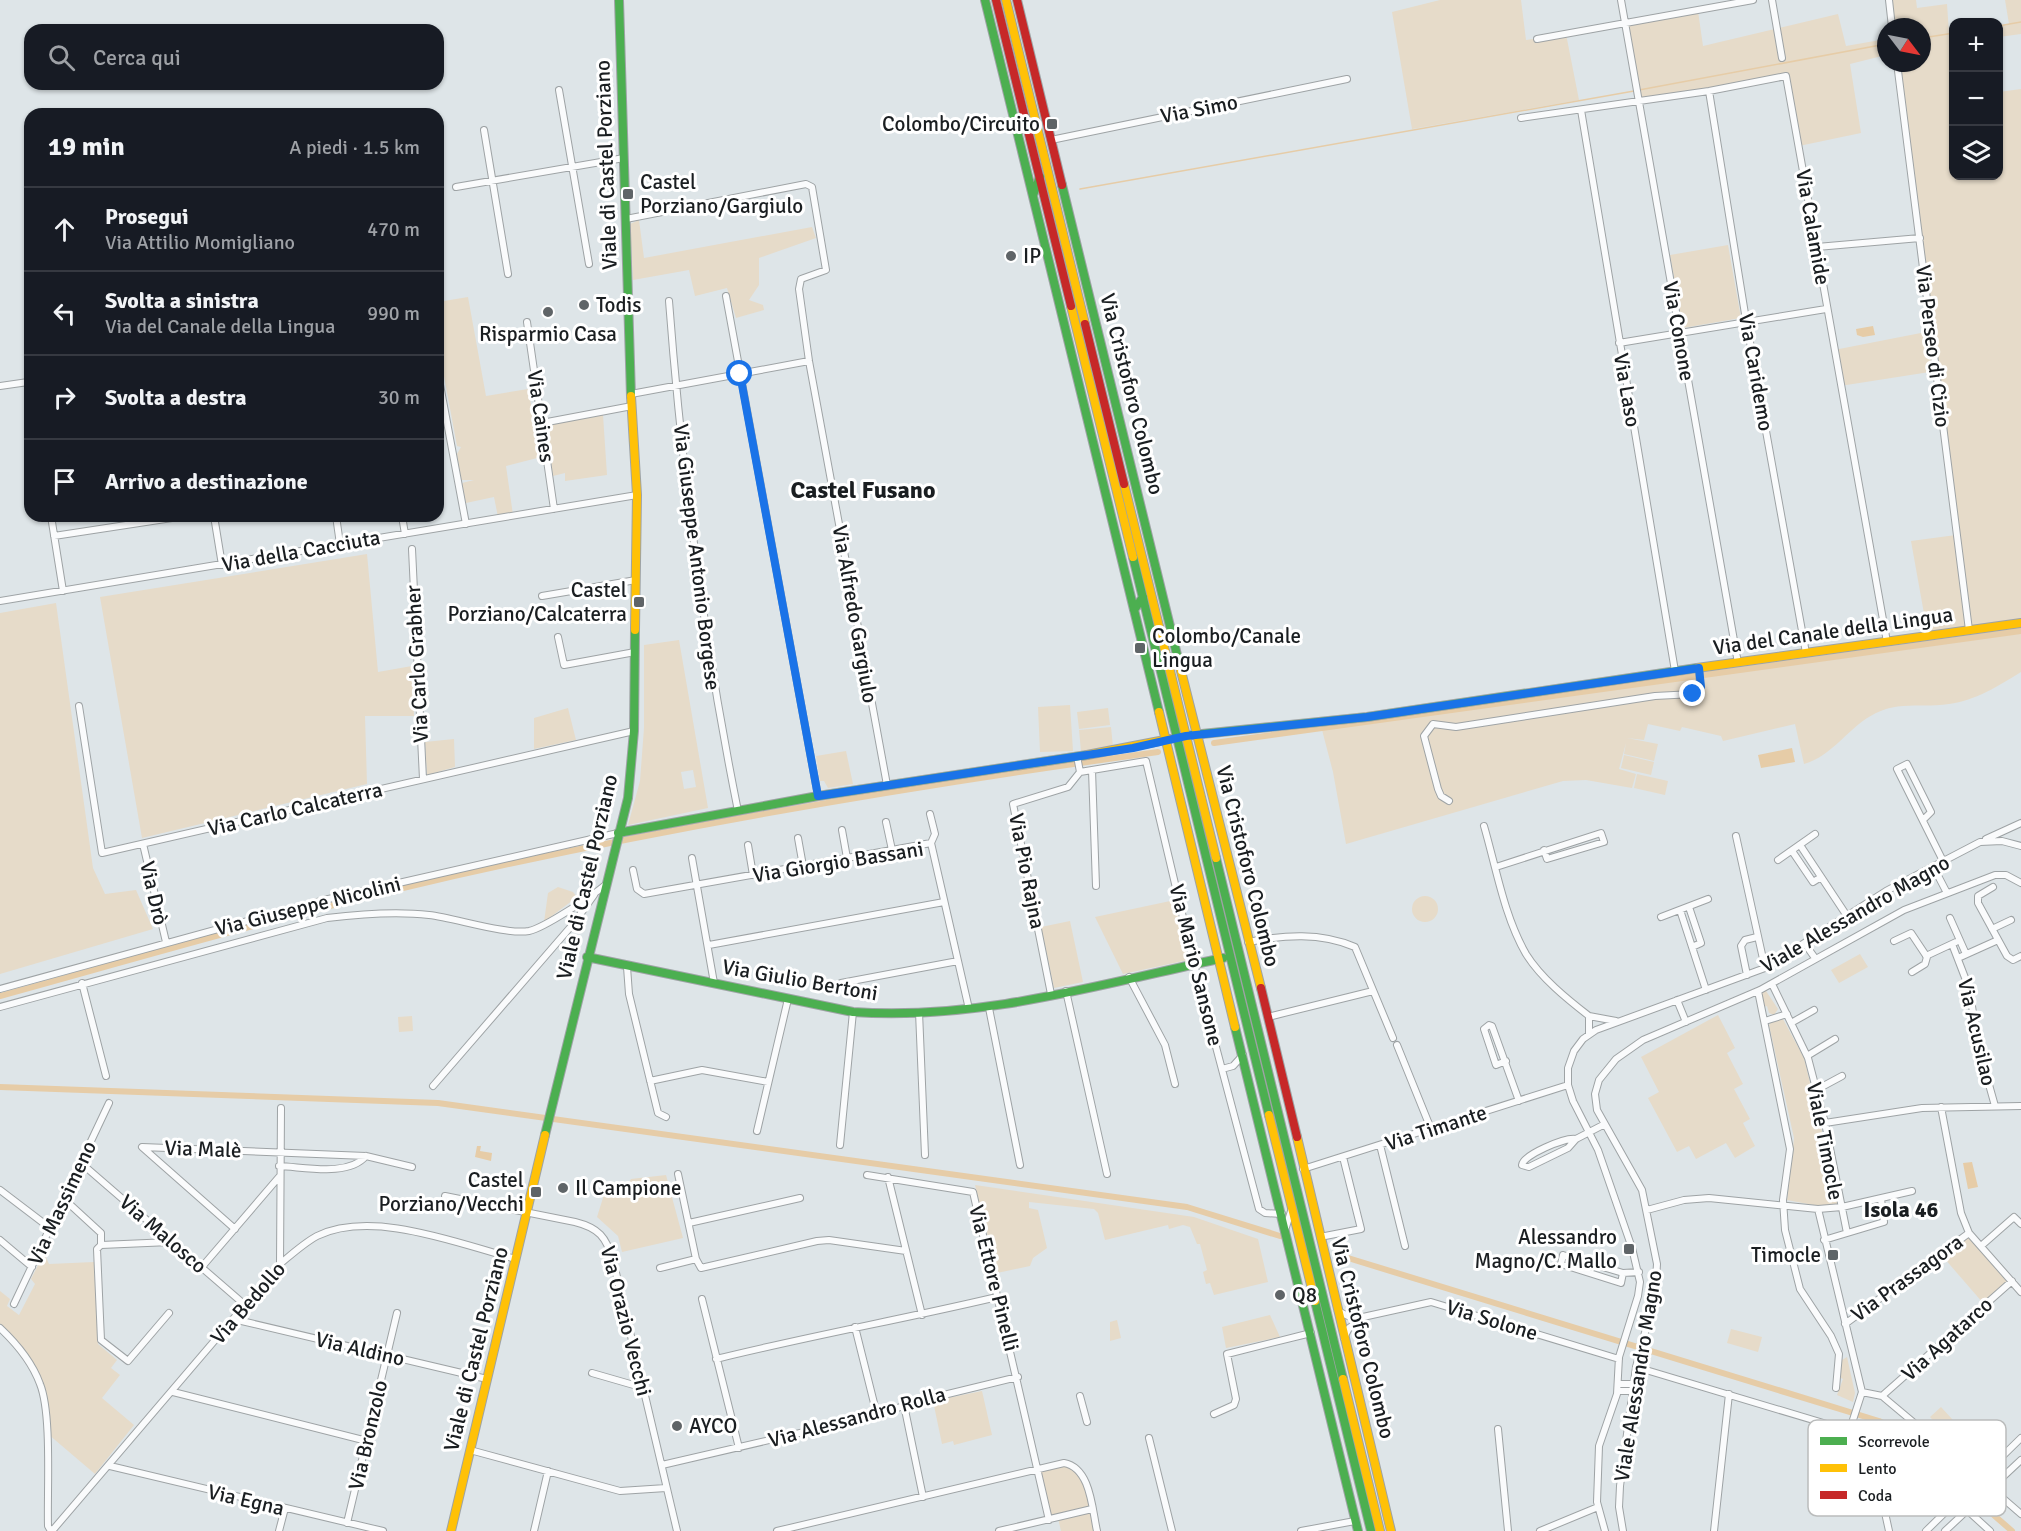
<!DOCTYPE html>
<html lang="it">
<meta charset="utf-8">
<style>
:root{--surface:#171b24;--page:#20242c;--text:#f1f3f6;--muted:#9ea1a6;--line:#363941}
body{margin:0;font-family:Signika,sans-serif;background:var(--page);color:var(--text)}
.controls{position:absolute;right:18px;top:18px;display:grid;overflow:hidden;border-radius:12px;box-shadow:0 2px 4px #0004}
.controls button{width:54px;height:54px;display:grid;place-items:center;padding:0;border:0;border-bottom:2px solid var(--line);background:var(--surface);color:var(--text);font:30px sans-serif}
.compass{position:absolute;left:1877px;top:18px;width:54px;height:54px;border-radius:50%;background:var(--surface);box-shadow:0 2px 4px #0004;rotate:122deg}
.stop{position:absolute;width:18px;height:18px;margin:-14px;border:4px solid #1a73e8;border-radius:50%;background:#fff}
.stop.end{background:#1a73e8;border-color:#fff;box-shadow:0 2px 6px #0008}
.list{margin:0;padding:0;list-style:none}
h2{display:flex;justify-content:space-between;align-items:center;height:78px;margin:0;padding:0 24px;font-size:26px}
h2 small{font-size:20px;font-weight:400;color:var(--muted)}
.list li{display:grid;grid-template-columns:39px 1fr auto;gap:18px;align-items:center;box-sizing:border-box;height:84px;padding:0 24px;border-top:2px solid var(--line)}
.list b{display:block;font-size:22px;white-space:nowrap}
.list p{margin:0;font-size:20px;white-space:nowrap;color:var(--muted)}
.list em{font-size:20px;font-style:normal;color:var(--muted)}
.icon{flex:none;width:33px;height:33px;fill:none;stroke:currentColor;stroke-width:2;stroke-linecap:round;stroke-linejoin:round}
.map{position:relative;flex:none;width:2021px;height:1531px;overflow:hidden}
.search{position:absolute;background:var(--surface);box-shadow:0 2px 4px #0004;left:24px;top:24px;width:420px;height:66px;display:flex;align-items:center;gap:15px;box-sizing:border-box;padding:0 21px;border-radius:18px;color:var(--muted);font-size:22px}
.panel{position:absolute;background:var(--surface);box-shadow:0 2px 4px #0004;left:24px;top:108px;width:420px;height:414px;border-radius:18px}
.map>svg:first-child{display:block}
</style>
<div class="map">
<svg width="2021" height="1531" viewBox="0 0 2021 1531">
<rect width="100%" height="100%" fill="#dee5e8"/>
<path fill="#e6dbc9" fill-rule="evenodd" d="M1440,0H1521L1526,40L1566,34L1579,100L1412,129L1392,12Z
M1889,0H1916L1917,8L1947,4L1949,33H1954V176H1998L1999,92L2021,89V623L1928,636L1911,541L1956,535L1936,371L1840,386L1834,350L1931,331L1897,63H1922V27H1892Z
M2005,0H2021V34L1999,37V26L2009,24Z
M1698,11L1703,46L1838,14L1846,46L1886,39V55L1850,64L1861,133L1799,146L1786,77L1638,102L1625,25Z
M639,220L644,258L812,227L816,238L759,258V285L749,300L763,305L764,310L736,318L727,288L695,296L689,270L633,280L630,224Z
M1728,245L1741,318L1683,328L1670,255Z
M468,297L486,396L528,389L541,457L506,466L513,515L498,517L494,497L466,503L462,483L474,480H461L457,454L461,447L457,446L438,344V302Z
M603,415L607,475L565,481V473L553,476L546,425Z
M367,554L378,672L412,666L414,716H365L367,784L142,838L100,597Z
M56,603L93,868L105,894L136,890L153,929L0,974V613Z
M2021,626V672C2000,685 1975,701 1949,704C1924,708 1900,701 1876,713C1849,726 1833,756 1804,764L1795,724L1723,741L1721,736L1682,727L1680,731L1648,724L1644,740L1627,738L1658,744L1654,761L1624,754L1626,743L1619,769L1636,774L1632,788L1586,780L1563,781L1346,844L1333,772L1321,726Z
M679,640L708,808L628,825L640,781L644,728V645ZM693,770L696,787L684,789L681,772Z
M1070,705L1073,751L1040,752L1038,707Z
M568,708L576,740L534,749V718Z
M1108,708L1110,725L1079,729L1077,712Z
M1111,727L1113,747L1081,751L1079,730Z
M454,739L455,767L427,775L425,742Z
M846,751L853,784L828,788L824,781H820L816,756Z
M1624,755L1654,762L1651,775L1621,768Z
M1637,774L1668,781L1665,795L1634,788Z
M558,887L573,892L577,897L544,922L548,893Z
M1412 909a13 13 0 1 1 26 0a13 13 0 1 1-26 0Z
M1175,900L1188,960L1123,974L1095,917Z
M1070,921L1083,982L1054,988L1041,927Z
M1860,954L1868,967L1839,983L1831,970Z
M1766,991L1778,1009L1774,1015L1769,1013L1767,1006L1764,1007L1761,992Z
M1718,1015L1735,1048L1727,1053L1743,1084L1734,1089L1750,1119L1743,1123L1755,1146L1735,1158L1726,1143L1696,1159L1689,1146L1677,1152L1648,1098L1659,1092L1641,1057Z
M412,1016L413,1031L399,1032L398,1017Z
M1783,1019L1804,1058L1838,1197L1837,1206L1824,1207L1787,1200L1794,1138L1769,1025L1771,1022Z
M666,1175L683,1238L622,1252L618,1236L597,1217L608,1182L628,1184L631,1179Z
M975,1185L1194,1217L1258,1239L1268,1282L1214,1295L1210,1283L1206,1284L1203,1272L1207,1270L1200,1244H1197L1190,1227L1183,1225L1169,1229L1168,1225L1105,1240L1098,1213L1094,1209L1029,1202V1208L1038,1210L1047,1248L1033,1258L1030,1266L997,1273Z
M1969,1235L2008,1280L1983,1303L1944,1258Z
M44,1253L49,1264L94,1262L98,1344L117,1360L111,1368L120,1375L102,1398L134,1425L95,1474L48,1434V1405L43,1383L0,1326V1291L10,1299L7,1306L19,1315L35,1284L31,1279Z
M1270,1315L1280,1337L1226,1348L1222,1327Z
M1117,1320L1121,1338L1110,1341V1322Z
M1731,1329L1762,1337L1758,1352L1727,1343Z
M1847,1357L1855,1393L1853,1402L1837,1395L1843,1379L1839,1377L1842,1360Z
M982,1391L992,1435L954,1445L953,1441L942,1444L933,1401Z
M1941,1407L1963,1431L1952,1441L1930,1417Z
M1064,1463L1083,1474L1097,1531H1061L1058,1518L1049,1520L1039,1469Z"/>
<path fill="#e6cca7" d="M1873,326L1875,335L1863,337L1857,335L1856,329Z
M1792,748L1795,762L1761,768L1758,755Z
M477,1146H481L480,1151L492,1153L491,1161L475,1157Z
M1972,1162L1978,1187L1968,1189L1963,1163Z"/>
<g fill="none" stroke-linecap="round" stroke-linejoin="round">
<path stroke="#e6cca7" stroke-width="1.5" d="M1998,26L2021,22
M1922,38L1954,33
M1639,90L1886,44
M1080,189L1634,91"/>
<path stroke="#e6cca7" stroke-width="6" d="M1214,743L2021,631
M0,996C134,959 267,920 403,888C652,829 905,787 1158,752
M0,1087L438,1103L1187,1207L1280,1236
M1335,1254L1879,1421L1895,1429L2012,1531"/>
<defs>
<path id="street" d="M1621,0L1738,663
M1772,0L1782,58
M1889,0L1892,27
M1537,39L1753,0
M1897,63L1969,630
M559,90L589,264
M1709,91L1746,320L1806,653
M1581,110L1675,671
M1521,118L1709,91L1786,76L1887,642
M484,130L508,274
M1051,140L1347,79
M456,187L624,158
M626,219L806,184L812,187L826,270L801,279L799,289L809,361L887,785
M1817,247L1920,238
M726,296L818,796
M669,301C682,472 704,642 738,811
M527,322L554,509
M1619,343L1826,309
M438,374L466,524
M0,386L28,382
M631,394L809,361
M542,423L632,406
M51,516L63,591
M214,516L222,565
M336,516L340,544
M402,516L405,534
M54,536L185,516
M412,549L423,779
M542,596L636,580
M0,601L637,495
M558,637L564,665L635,652
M79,706L102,853L634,731
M1092,770L1096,886
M1080,772L1146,761L1194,964L1259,1209L1265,1213L1282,1214
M1449,801L1441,796L1438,789L1424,736L1433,724L1456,727L1655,696L1693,694L1700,687L1699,668
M930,814L935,834L931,843
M1923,820L1931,812L1907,764L1897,769L1943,861
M886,822L892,850
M1484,826C1496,867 1504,916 1526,954C1541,978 1567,999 1589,1016
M842,830L847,858
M1736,836L1765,968
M798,838L803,866
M1986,839L2021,823
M143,844L166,942
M748,845L753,875
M1800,845L1847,916
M1792,851L1813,882L1821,877
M692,858L714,983
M1778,860L1815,834
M1933,866L1947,893
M1496,867L1601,833L1604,842L1547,859L1544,850
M633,870L637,889L644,894L931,843L969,1009
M1993,887L1978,896V903L2007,956L2013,960L2021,956
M1689,907L1701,943L1692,947
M1680,910L1706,990
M1661,917L1708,899
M1950,918L1966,954
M1992,929L2011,920
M1894,941L1911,933L1927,957L1925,964L1912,972
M1248,942C1284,935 1320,932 1355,947L1393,1038
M1805,944L1815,958
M1952,944L1969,988L1979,1049L1995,1106
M709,945L944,902
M1926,956L1956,942
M1958,958L1998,940
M627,967L629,994L658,1113L666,1117
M1747,975L1741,946L1745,940L1757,937
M1129,977L1165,1045L1175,1084
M82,983L106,1076
M841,983L958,961
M1772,984L1808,1058L1825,1123L1847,1233
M0,989L324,900L618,833
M1066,991L1107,1174
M1758,991L1790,1149L1783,1200L1785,1230L1800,1289L1831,1336L1839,1354L1836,1388
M1051,994L1013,804L1068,787L1080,772L1077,756
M1677,1000L1686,1022
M0,1007L327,918C360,914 395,911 429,915C455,918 506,935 529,931C544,928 592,896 604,886
M989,1008L1020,1165
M919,1012L925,1155
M1272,1016L1373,991
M1765,1021L1787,1014
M1791,1023L1814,1010
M1589,1034V1016L1616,1021
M1397,1045L1431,1129
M1807,1056L1835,1039
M1506,1061L1496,1065L1484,1029L1489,1025L1492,1026L1519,1101
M1222,1069L1233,1066L1243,1055
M650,1081L702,1070L768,1082
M433,1086L574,923L594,895
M1816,1090L1842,1076
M1941,1107L1961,1213L1969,1233L2021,1292
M1825,1123L1922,1108L2021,1106
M757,1131L788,999
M1576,1139C1565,1137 1523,1155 1522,1165L1529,1167L1568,1148L1576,1139L1603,1125
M840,1145L853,1012
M1380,1145L1405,1246
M81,1163L245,1305
M279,1166C305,1167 348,1177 366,1156
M1303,1169L1568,1085
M678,1174L696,1259L701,1268L817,1241L829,1240L906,1251
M867,1175L973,1192L1049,1520
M888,1177L922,1315
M0,1190L50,1228
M445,1196L575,1222C599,1228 606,1237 613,1260L677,1531
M64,1199L101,1233V1245
M1647,1210L1684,1200L1709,1198L1818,1209
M689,1223L800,1198
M1286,1227L1292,1208
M235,1229L142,1147L366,1156L412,1167
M1320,1237L1361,1229L1343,1157
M0,1240L32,1267
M1824,1240L1884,1222L1881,1199
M101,1245L97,1249L101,1340L128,1361L169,1313
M101,1245L170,1242
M1981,1246L2014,1217L2021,1224
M280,1264L281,1108
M201,1268L279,1177
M660,1268L696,1259
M1623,1273L1621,1283L1561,1264L1563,1255L1623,1273L1639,1272
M702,1299L739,1448
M14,1304L109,1103
M1338,1311L1350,1317H1363L1431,1302L1619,1359
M233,1319L487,1379
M1845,1324L1969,1233
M855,1327L877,1415
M0,1328C17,1344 32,1362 40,1384C52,1414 47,1490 48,1526L51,1531
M1344,1338L1349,1328L1363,1318
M716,1359C809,1336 904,1319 997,1297
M1636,1367L1850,1431
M592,1373L644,1388
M1618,1384H1635
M1618,1391H1635
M173,1392L367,1441
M1862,1392L1818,1209L1842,1207L1912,1191
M1862,1392L1882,1396L1980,1478L1987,1491
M1862,1392L1851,1426V1436L1858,1450L1875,1467L1889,1531
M1080,1396L1087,1422
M1882,1396L2012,1281
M904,1405L923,1497
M1214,1414L1234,1405L1236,1399L1227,1354L1311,1333
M1498,1429L1508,1531
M1149,1438L1172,1531
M470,1450L620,1491L666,1488
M662,1465L877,1415L915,1402L1018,1377
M110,1466L383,1531
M1991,1488L2021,1514
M1967,1510L1990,1531
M347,1523L397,1313
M52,1531L280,1264C292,1254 304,1243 317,1236C373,1209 459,1244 516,1259
M279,1531L285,1508
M534,1531L548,1471
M777,1531L1064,1463C1091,1468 1092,1509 1097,1531
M999,1531L1092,1509
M1301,1531L1355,1521
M1540,1531L1598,1507
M1605,1531L1597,1502L1599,1446L1617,1394L1619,1357L1638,1296L1640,1282L1632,1248L1598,1150L1573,1101L1568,1085V1068L1574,1051L1583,1039L1596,1030L1765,968L1886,891L1980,842L2002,841L2021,846
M1623,1531L1619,1507L1620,1486L1636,1367L1655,1294L1657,1264L1642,1190L1597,1110L1595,1094L1599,1080L1616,1059L1643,1040L1760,990L1904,910L1995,875H2006L2021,883
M1714,1531L1729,1394
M1926,1531L2021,1438
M1945,1531L2021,1460"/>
<path id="fast" d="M619,0L631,396
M985,0L1159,712
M1062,185L1180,667
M1033,195L1040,177
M1133,557L1269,1115
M1134,610L1143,597
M1192,735L1367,717L1697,668
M618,833L818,796L1087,755
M1216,858L1343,1379
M587,957L853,1012C978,1021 1102,984 1223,958
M1235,1027L1358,1531
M545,1135L628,798L634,731L635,630
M1315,1301L1371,1531"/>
<path id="slow" d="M1006,0L1085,324
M1071,306L1133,557
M631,396L637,495L635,630
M1124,484L1216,858
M1180,667L1261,988
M1697,668L2021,623
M1159,712L1235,1027
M1087,755L1170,739
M1269,1115L1315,1301
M1297,1137L1391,1531
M1343,1379L1380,1531
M451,1531L545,1135"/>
<path id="jam" d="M996,0L1071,306
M1017,0L1062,185
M1085,324L1124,484
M1261,988L1297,1137"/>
</defs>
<use href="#street" stroke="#9ea3a5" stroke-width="8"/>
<use href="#fast" stroke="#9ea3a5" stroke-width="10"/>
<use href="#slow" stroke="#9ea3a5" stroke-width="10"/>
<use href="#jam" stroke="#9ea3a5" stroke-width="10"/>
<use href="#street" stroke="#fafbfc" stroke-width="6"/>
<use href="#fast" stroke="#4caf50" stroke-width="8"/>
<use href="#slow" stroke="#ffc107" stroke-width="8"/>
<use href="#jam" stroke="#c62828" stroke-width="8"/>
</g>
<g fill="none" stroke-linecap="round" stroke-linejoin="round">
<path stroke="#1a73e8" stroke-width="8" d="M740,374L818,796L1133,748L1186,736L1367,717L1699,668L1701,687L1693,694"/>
</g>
<g fill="#5f6467" stroke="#fff" stroke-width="2">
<rect x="1046" y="118" width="12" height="12" rx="3"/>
<rect x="622" y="188" width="12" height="12" rx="3"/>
<circle cx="1011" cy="256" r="6"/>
<circle cx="584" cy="305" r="6"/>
<circle cx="548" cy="312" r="6"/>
<rect x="633" y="596" width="12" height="12" rx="3"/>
<rect x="1134" y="642" width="12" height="12" rx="3"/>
<circle cx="563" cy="1188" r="6"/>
<rect x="530" y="1186" width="12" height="12" rx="3"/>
<rect x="1623" y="1243" width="12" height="12" rx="3"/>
<rect x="1827" y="1249" width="12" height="12" rx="3"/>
<circle cx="1280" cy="1295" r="6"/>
<circle cx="677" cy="1426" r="6"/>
</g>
<g text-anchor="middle" stroke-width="6" stroke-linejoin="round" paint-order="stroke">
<g font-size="21" fill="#1a1e21" stroke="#fff">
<text transform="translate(1199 109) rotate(-11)" y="7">Via Simo</text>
<text transform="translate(606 165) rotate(-92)" y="7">Viale di Castel Porziano</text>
<text transform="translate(1813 227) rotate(80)" y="7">Via Calamide</text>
<text transform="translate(1679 331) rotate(80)" y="7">Via Conone</text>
<text transform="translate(1933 346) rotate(83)" y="7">Via Perseo di Cizio</text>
<text transform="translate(1756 372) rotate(80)" y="7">Via Caridemo</text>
<text transform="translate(1627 390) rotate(80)" y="7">Via Laso</text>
<text transform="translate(1132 394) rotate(76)" y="7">Via Cristoforo Colombo</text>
<text transform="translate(541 416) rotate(82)" y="7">Via Caines</text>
<text transform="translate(301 551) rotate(-10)" y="7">Via della Cacciuta</text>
<text transform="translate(697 557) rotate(83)" y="7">Via Giuseppe Antonio Borgese</text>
<text transform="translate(855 614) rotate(80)" y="7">Via Alfredo Gargiulo</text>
<text transform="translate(1833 631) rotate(-8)" y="7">Via del Canale della Lingua</text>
<text transform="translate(417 664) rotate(-93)" y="7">Via Carlo Grabher</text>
<text transform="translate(295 809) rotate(-13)" y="7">Via Carlo Calcaterra</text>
<text transform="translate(838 862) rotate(-9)" y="7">Via Giorgio Bassani</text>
<text transform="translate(1248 866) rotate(76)" y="7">Via Cristoforo Colombo</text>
<text transform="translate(1027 871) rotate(79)" y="7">Via Pio Rajna</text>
<text transform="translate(587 877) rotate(-77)" y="7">Viale di Castel Porziano</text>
<text transform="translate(154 893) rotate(77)" y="7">Via Drò</text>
<text transform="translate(308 906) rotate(-14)" y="7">Via Giuseppe Nicolini</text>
<text transform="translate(1855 914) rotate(-30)" y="7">Viale Alessandro Magno</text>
<text transform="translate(1196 965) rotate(76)" y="7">Via Mario Sansone</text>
<text transform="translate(800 980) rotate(10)" y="7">Via Giulio Bertoni</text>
<text transform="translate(1977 1032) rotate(77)" y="7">Via Acusilao</text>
<text transform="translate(1436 1128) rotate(-18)" y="7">Via Timante</text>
<text transform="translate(1825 1141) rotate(79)" y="7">Viale Timocle</text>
<text transform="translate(203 1149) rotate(2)" y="7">Via Malè</text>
<text transform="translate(62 1203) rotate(-65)" y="7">Via Massimeno</text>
<text transform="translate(163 1234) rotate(41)" y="7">Via Malosco</text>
<text transform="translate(994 1278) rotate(76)" y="7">Via Ettore Pinelli</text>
<text transform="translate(1907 1278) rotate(-36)" y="7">Via Prassagora</text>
<text transform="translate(248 1303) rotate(-49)" y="7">Via Bedollo</text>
<text transform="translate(1492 1320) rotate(17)" y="7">Via Solone</text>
<text transform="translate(626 1321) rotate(76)" y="7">Via Orazio Vecchi</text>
<text transform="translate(1363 1338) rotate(76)" y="7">Via Cristoforo Colombo</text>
<text transform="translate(1947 1339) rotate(-42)" y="7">Via Agatarco</text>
<text transform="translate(360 1349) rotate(13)" y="7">Via Aldino</text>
<text transform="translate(476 1349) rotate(-76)" y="7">Viale di Castel Porziano</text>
<text transform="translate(1638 1376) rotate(-81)" y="7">Viale Alessandro Magno</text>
<text transform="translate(857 1417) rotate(-15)" y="7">Via Alessandro Rolla</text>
<text transform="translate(368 1435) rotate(-77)" y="7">Via Bronzolo</text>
<text transform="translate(246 1500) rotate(13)" y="7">Via Egna</text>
</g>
<g font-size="21" fill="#1a1e21" stroke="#fff" text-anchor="start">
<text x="1040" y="131" text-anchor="end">Colombo/Circuito</text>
<text x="640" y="189">Castel<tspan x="640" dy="24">Porziano/Gargiulo</tspan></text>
<text x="1023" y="263">IP</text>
<text x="596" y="312">Todis</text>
<text x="548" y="341" text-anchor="middle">Risparmio Casa</text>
<text x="627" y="597" text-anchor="end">Castel<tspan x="627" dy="24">Porziano/Calcaterra</tspan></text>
<text x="1152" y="643">Colombo/Canale<tspan x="1152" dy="24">Lingua</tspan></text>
<text x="524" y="1187" text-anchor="end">Castel<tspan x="524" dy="24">Porziano/Vecchi</tspan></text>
<text x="575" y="1195">Il Campione</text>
<text x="1617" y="1244" text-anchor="end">Alessandro<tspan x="1617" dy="24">Magno/C. Mallo</tspan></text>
<text x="1821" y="1262" text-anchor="end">Timocle</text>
<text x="1292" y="1302">Q8</text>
<text x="689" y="1433">AYCO</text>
</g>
<g font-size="22" font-weight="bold" fill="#1a1e21" stroke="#fff">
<text x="1901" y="1217">Isola 46</text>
</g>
<g font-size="24" font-weight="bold" fill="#1a1e21" stroke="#fff">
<text x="863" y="498">Castel Fusano</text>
</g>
</g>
<rect x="1808" y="1420" width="198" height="96" rx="9" fill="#fff" stroke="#babcbc" stroke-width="1.5"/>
<rect x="1820" y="1437" width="27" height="8" fill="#4caf50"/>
<rect x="1820" y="1464" width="27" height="8" fill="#ffc107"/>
<rect x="1820" y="1491" width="27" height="8" fill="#c62828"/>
<g font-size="16" fill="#1a1e21">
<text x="1858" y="1447">Scorrevole</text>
<text x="1858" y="1474">Lento</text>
<text x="1858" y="1501">Coda</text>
</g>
</svg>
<div class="controls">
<button>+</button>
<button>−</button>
<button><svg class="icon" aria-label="layers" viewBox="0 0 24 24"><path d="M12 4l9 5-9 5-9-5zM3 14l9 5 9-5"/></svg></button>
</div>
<svg class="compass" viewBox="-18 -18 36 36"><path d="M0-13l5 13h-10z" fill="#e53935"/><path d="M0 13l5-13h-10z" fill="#9ea1a6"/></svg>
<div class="stop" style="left:740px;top:374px"></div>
<div class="stop end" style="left:1693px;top:694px"></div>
<div class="search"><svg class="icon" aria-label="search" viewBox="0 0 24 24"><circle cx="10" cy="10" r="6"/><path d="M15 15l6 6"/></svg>Cerca qui</div>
<section class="panel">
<h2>19 min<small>A piedi · 1.5 km</small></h2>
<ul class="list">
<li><svg class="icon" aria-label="ahead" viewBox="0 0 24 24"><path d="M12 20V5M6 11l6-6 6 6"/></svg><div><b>Prosegui</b><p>Via Attilio Momigliano</p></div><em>470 m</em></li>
<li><svg class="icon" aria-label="left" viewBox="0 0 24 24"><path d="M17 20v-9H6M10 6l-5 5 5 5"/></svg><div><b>Svolta a sinistra</b><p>Via del Canale della Lingua</p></div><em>990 m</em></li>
<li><svg class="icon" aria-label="right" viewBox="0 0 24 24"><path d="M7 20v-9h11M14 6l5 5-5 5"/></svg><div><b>Svolta a destra</b></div><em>30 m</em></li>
<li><svg class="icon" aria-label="arrive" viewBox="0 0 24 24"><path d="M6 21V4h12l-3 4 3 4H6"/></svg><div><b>Arrivo a destinazione</b></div></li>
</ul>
</section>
</div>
